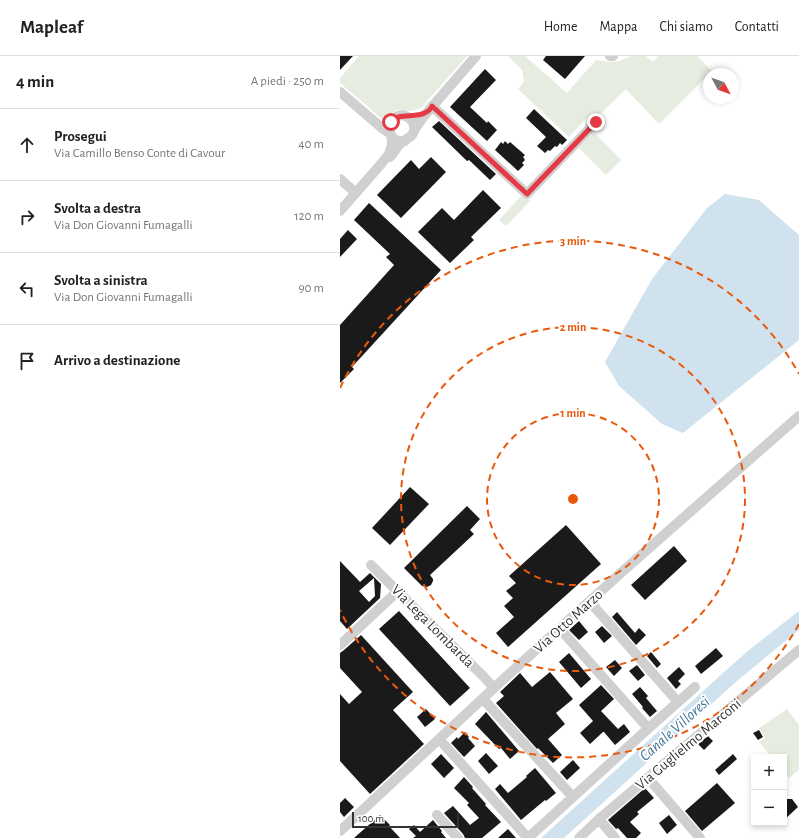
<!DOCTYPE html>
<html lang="it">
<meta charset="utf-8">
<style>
:root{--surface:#fff;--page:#f2f2f2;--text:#222;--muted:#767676;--line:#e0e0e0}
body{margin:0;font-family:"Alegreya Sans",sans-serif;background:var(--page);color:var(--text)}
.controls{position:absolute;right:12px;bottom:12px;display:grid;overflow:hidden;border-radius:0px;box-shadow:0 2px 6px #0003}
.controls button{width:36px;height:36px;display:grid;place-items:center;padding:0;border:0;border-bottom:1px solid var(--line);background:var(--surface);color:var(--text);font:20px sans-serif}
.compass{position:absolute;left:363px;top:12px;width:36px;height:36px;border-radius:50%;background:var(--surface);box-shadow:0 2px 6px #0003;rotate:131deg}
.scale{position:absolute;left:12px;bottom:10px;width:107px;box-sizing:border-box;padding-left:4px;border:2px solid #333;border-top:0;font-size:11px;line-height:14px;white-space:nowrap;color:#333;-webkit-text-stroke:3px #fff;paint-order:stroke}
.stop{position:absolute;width:12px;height:12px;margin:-9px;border:3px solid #e63946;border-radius:50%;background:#fff}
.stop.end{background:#e63946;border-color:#fff;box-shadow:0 1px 4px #0008}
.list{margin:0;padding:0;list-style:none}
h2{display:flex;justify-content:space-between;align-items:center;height:52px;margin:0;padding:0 16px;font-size:17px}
h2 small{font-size:13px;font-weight:400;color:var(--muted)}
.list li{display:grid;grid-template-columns:26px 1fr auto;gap:12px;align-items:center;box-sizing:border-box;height:72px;padding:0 16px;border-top:1px solid var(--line)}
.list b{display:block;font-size:15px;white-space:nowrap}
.list p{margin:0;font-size:13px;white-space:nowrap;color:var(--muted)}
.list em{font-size:13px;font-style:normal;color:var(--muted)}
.icon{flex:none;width:22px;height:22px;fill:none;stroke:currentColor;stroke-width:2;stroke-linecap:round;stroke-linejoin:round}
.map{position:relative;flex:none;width:459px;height:782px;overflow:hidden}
header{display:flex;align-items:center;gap:24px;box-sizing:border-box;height:56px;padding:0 20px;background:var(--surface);border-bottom:1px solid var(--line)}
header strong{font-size:19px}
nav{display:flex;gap:22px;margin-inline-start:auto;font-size:14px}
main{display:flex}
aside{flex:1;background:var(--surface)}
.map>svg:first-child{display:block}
</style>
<header>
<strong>Mapleaf</strong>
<nav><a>Home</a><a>Mappa</a><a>Chi siamo</a><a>Contatti</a></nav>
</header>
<main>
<aside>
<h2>4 min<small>A piedi · 250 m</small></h2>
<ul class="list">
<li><svg class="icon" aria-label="ahead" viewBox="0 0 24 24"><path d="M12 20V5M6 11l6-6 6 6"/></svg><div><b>Prosegui</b><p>Via Camillo Benso Conte di Cavour</p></div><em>40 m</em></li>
<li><svg class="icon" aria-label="right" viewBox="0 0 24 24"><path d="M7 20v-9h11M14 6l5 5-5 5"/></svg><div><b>Svolta a destra</b><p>Via Don Giovanni Fumagalli</p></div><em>120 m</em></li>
<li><svg class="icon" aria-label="left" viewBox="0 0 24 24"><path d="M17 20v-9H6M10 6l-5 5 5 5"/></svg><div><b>Svolta a sinistra</b><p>Via Don Giovanni Fumagalli</p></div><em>90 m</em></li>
<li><svg class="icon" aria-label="arrive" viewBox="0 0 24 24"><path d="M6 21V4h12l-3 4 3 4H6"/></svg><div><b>Arrivo a destinazione</b></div></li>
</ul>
</aside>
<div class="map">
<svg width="459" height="782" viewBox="0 0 459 782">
<rect width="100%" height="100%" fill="#fff"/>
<path fill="#e6ecdf" d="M19,0H127L81,52L71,55L57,54L44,62H41L0,27V22Z
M168,0H185L227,37L256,4L271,6L279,5L292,0H306L313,6L318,0H357L372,15L319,68L286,33L257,61L252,56L229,81L178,33L184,26L182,14Z
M254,76L281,104L266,119L239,92Z
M181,140L186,143L191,144L166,170L159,164Z
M447,653L459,669V714L449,722L444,716V701H432L419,686L425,682L419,672Z"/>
<path fill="#cfe2ee" d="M385,138L419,144L459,179V284L343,377L322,368L279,330L265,306L312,223L367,152Z
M459,555V574L398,624L224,782H201L383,617L409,594Z"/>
<path fill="#1a1a1a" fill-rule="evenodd" d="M0,0H13L0,14Z
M206,0H245L225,23L203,4Z
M145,13L156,24L130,51L147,67L148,65L157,74L147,85L110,51Z
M194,53L227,84L222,89L220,87L217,91L215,90L210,95L208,94L205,97L197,90L206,81L186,62Z
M99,65L156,118L150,124L129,104L127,105L92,71Z
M165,85L168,88L170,86L185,99L183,101L185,104L182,107L184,109L178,115L155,94L161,86L163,88Z
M91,101L106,116L61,162L37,139L71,104L79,113Z
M143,134L161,152L131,181L134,184L110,207L78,176L102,152L114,164Z
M29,147L101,214L12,311L14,313L0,327V269L54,209L46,201L50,198L14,164Z
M8,174L17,183L0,201V183Z
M70,431L89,448L50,489L32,472Z
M127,450L140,463L130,474L134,478L90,519L93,523V525L91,529L87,531L82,530L64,512Z
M226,469L261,508L168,591L156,577L174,561L164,550L173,542L166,535L176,527L169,520Z
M334,490L347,505L305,544L291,529Z
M0,505L20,526L30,517L41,528L40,542L7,573L0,565ZM34,522L35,540L29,546L19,535Z
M59,555L130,632L110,650L39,573Z
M277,556L295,577L299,572L306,579L296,589L272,561Z
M239,565L248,576L239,584L229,574Z
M262,570L272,580L264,587L255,576Z
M21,579L73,636L53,654L84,688L30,738L0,705V638L9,648L22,636L0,612V597L4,594Z
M376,592L383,600L361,618L355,610Z
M311,596L321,608L317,612L307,600Z
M229,597L251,623L241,632L219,606Z
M275,604L282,612L274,620L266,611Z
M297,609L305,619L298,625L289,615Z
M339,611L345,618L338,625L341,628L336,633L327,622Z
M210,616L233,643L216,657L225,668L208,683L222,699L213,707L198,692L197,693L156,647L164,640L160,636L180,617L192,631Z
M261,629L274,643L261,655L278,673L284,668L290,676L275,689L264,676H263L250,688L240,677L253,665L239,649Z
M300,631L308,640L306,642L317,655L310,661L302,652L303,651L292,638Z
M86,653L95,663L85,671L77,661Z
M146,656L179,695L170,703L161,692L159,693L135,668Z
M419,674L423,681L418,684L413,677Z
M125,676L129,681L128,682L135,690L124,701L111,687L117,681L118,683Z
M368,680L373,685L364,694L358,688Z
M146,697L158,710L149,718L138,705Z
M101,698L114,712L104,722L91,708Z
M393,698L397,703L379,719L375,714Z
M233,704L240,712L227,724L220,716Z
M195,712L216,737L206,745L205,744L181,764L155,733L160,728L168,737L187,721L186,720Z
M124,721L133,731L132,732L146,748L145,749L161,766L142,782H125L123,778L104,757L113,750L130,769L139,762L127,749L129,747L114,732Z
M377,727L395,747L362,775L345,755Z
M305,732L314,742L297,756L299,758L290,766L301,777L296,782H287L278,772L276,773L268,764Z
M5,742L14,751L4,761L0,756V747Z
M444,743H452L458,751L444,764Z
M40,759L50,769L49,770L60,782H14Z
M329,759L337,769L327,778L319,767Z
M93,764L102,775L101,776L106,782H73L76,780L69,773L74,769L80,776Z
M168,773L176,782H158Z"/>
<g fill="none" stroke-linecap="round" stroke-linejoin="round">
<path stroke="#d0d0d0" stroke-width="10" d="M270,0H273
M0,36L42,72L51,78L52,84V89L49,98L41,108L0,155
M92,50L187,138L256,66
M75,73L84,60L136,0
M50,101C54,97 56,92 60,88C66,82 76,81 74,70C74,67 72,64 69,62C51,49 38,87 65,85
M0,123L16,137
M31,509L144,621L154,632
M250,546L338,646
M220,573L308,672
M0,589L58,535
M143,643L233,741
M99,683L188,782
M308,722L360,782
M97,759L118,782
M259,763L275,782
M0,775L167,620L283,515L459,360
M188,782L311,670L355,631
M239,782L259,763L459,594"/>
</g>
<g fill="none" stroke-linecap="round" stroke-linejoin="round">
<path stroke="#e63946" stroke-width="5" d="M51,66C60,55 76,64 88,55C90,54 91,52 92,50L187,138L256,66"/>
</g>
<g fill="none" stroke="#e8590c" stroke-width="2" stroke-dasharray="7 5">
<circle cx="233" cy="443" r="86"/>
<circle cx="233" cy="443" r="172"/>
<path d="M459 568A258 258 0 0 1 0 554M0 332A258 258 0 0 1 459 318"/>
</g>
<g text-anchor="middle" stroke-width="4" stroke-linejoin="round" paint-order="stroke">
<g font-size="15" fill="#333" stroke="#fff">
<text transform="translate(228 565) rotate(-42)" y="5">Via Otto Marzo</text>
<text transform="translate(93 570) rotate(45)" y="5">Via Lega Lombarda</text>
<text transform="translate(348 688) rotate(-40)" y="5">Via Guglielmo Marconi</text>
</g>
<g font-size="16" font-style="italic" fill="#3f7597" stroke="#fff">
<text transform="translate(334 672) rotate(-42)" y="6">Canale Villoresi</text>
</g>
</g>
<circle cx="233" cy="443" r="6" fill="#e8590c" stroke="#fff" stroke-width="2"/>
<g font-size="12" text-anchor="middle" font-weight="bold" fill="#e8590c" stroke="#fff" stroke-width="4" stroke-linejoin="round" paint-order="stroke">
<text x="233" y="189">3 min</text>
<text x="233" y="275">2 min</text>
<text x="233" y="361">1 min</text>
</g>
</svg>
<div class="controls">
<button>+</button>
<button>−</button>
</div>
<svg class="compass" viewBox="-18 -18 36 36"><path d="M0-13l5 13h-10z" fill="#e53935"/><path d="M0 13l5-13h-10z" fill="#767676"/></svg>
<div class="scale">100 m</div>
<div class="stop" style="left:51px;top:66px"></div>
<div class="stop end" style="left:256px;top:66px"></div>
</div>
</main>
